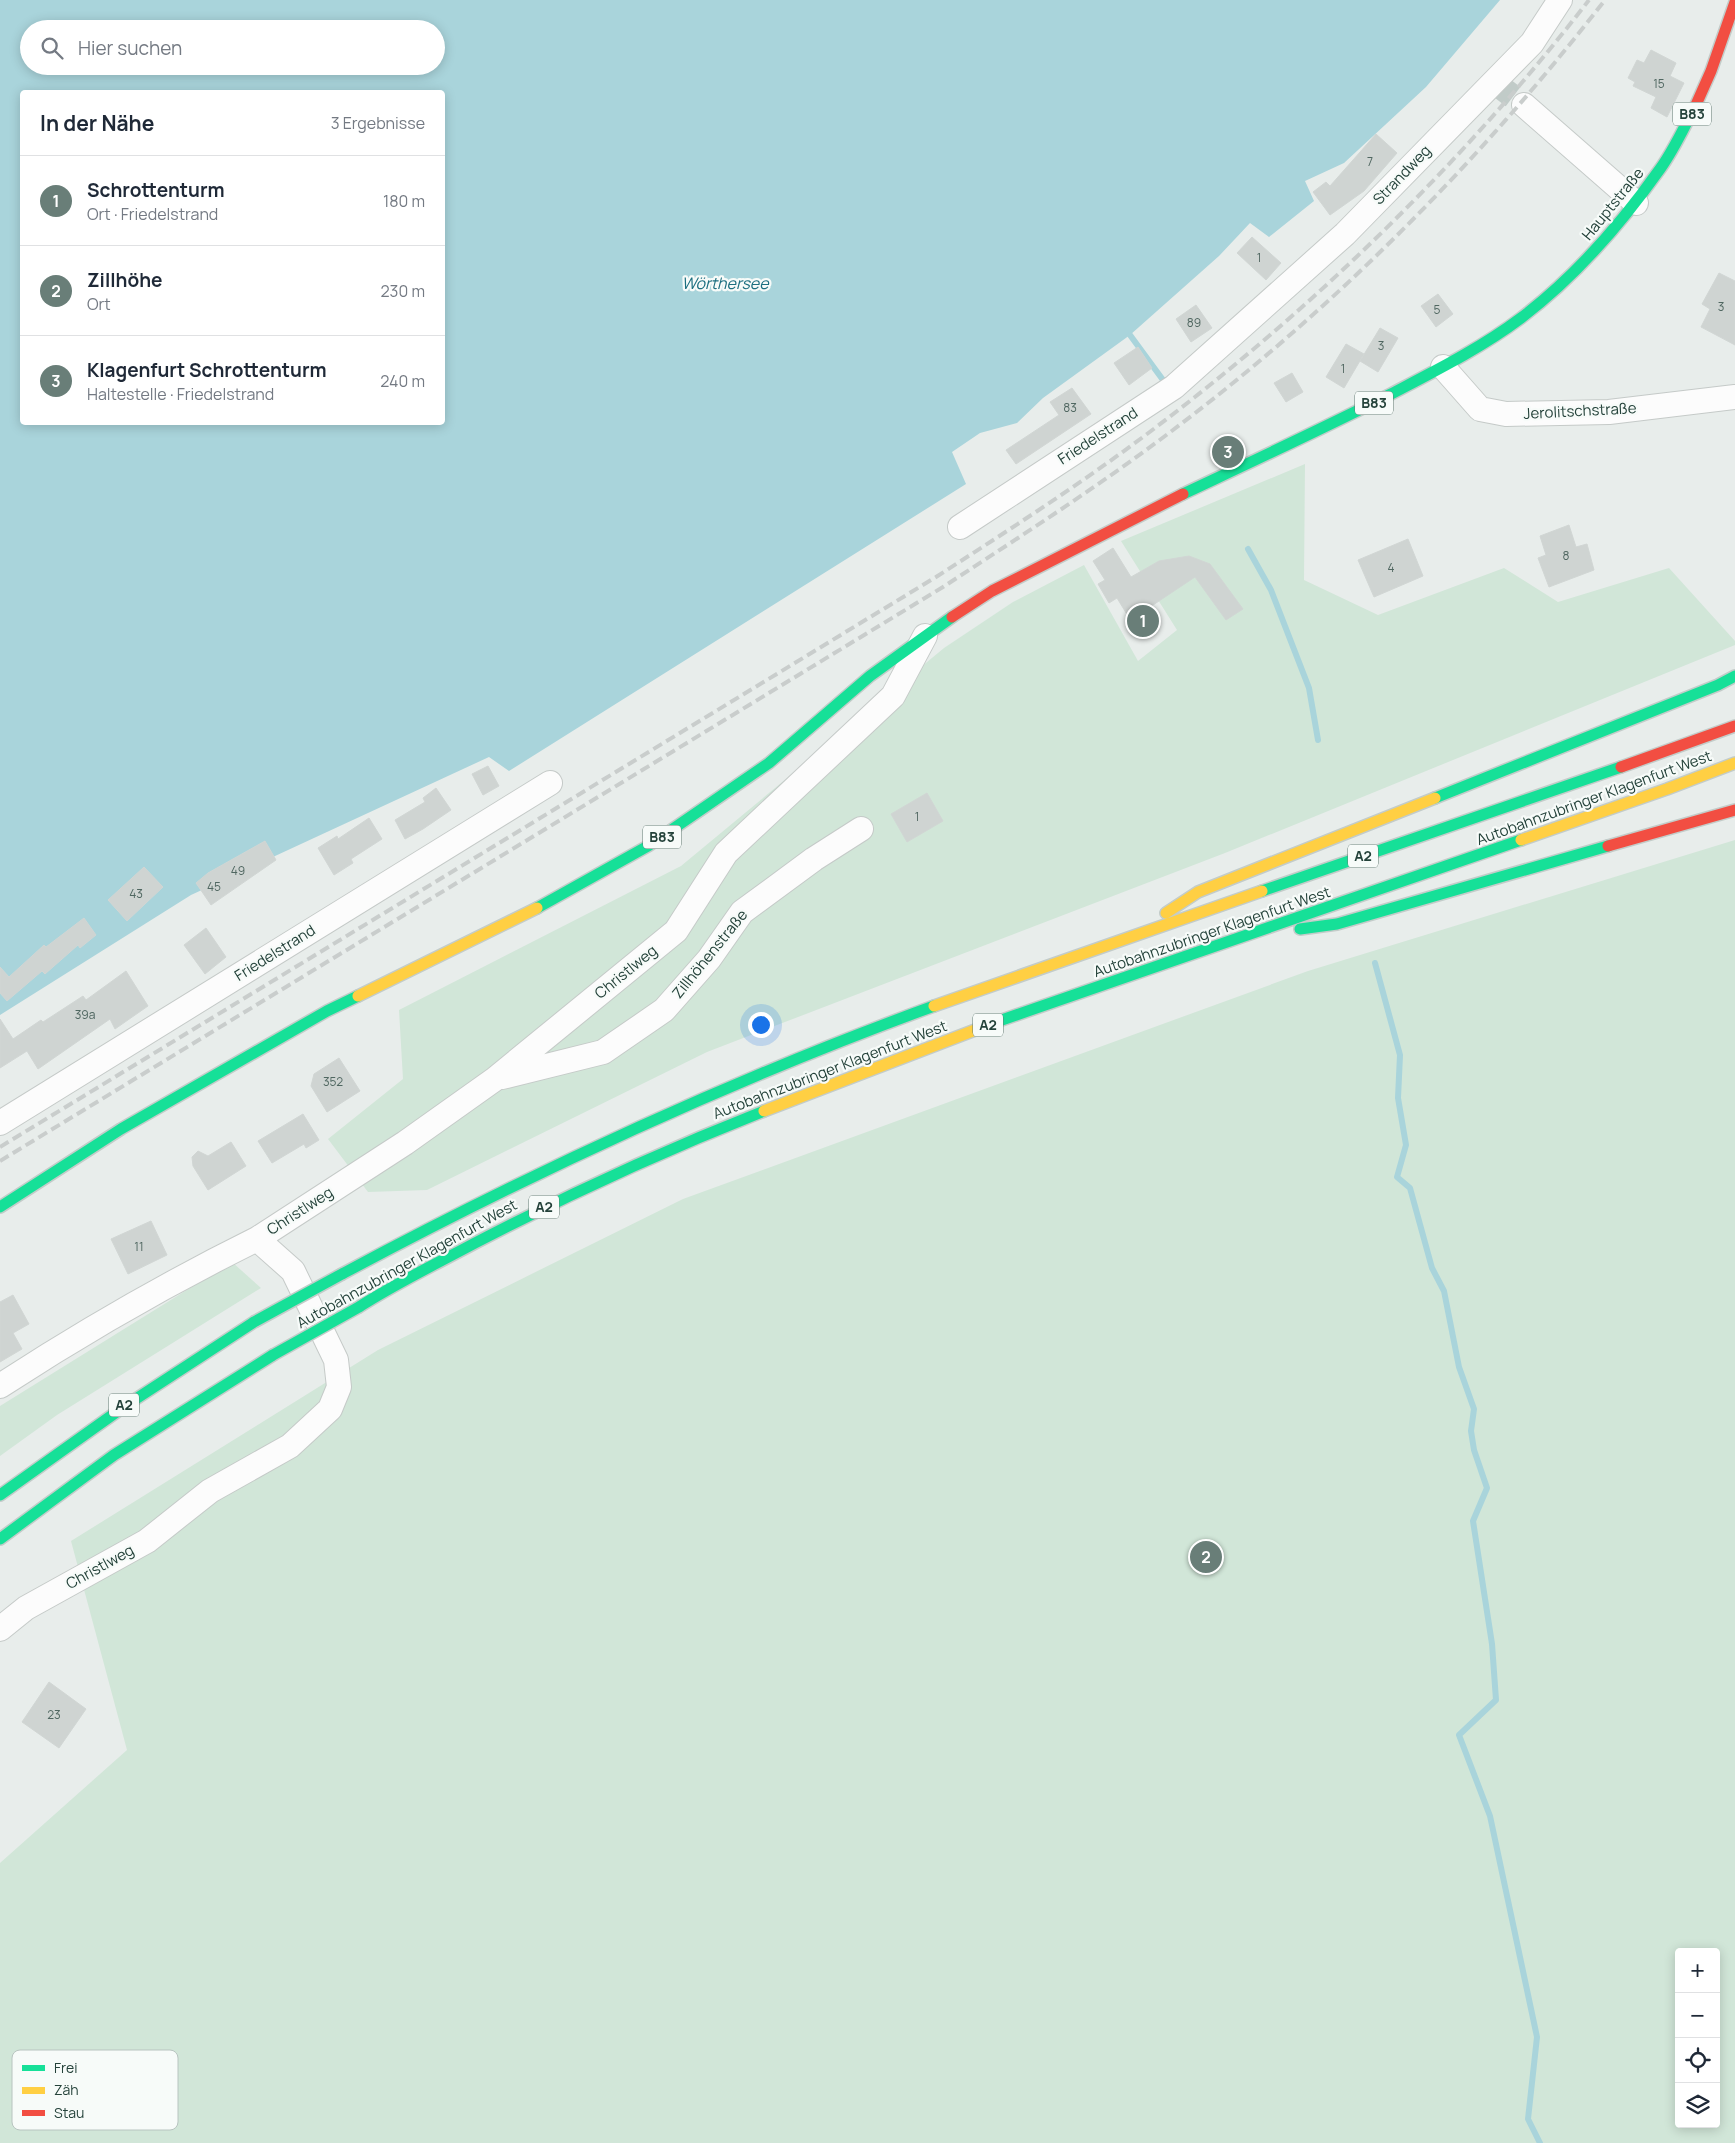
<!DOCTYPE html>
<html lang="de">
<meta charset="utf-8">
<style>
:root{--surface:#fff;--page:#f2f2f3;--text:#1f2937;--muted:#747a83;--line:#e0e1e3;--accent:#697e78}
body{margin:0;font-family:Manrope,sans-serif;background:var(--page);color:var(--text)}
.controls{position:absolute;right:15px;bottom:15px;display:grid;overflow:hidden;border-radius:5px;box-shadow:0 2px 12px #0003}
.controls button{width:45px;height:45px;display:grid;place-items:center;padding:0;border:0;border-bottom:1px solid var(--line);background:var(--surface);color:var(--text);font:25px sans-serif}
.you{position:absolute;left:760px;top:1024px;width:18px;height:18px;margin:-12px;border:4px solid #fff;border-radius:50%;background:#1a73e8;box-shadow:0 0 0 8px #1a73e833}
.badge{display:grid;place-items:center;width:32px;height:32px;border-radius:50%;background:var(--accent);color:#fff;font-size:16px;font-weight:700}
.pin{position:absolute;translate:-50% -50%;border:2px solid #fff;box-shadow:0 1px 5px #0006}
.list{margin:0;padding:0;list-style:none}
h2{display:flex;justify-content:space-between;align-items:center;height:65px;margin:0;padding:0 20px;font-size:21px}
h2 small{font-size:16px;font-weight:400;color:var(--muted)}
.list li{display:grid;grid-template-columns:32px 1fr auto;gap:15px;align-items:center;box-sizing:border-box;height:90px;padding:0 20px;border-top:1px solid var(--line)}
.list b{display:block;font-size:19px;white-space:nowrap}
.list p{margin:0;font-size:16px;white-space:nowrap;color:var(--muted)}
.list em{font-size:16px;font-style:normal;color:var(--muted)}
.icon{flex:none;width:28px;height:28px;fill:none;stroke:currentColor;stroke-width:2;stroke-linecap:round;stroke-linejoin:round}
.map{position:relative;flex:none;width:1735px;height:2143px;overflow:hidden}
.search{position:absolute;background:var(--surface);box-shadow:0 2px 12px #0003;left:20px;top:20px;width:425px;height:55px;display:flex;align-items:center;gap:12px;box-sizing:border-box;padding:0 18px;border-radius:28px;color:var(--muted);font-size:19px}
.panel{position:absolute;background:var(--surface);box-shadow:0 2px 12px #0003;left:20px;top:90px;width:425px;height:335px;border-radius:5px}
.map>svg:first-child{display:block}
</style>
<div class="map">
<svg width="1735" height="2143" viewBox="0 0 1735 2143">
<rect width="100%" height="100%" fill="#e8edeb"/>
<path fill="#d1e6d8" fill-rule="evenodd" d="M1305,464L1304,580L1378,615L1504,568L1558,602L1669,568L1735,641V645L1225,853L707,1052L427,1190L368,1192L328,1139L403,1079L399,1010L681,866L944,648L1013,602L1084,565L1138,661L1177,630L1121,541Z
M1735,840V2143H0V1863L127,1750L71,1541L378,1350L683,1199L1308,971ZM1679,1952H1716V2124H1679Z
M232,1262L261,1288L57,1415L0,1456V1406Z"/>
<path fill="#a9d4db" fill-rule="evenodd" d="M0,0H1500L1426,87L1344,163L1305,181L1314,201L1269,237L1250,223L1219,256L1130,335L1043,398L1017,423L980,433L952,452L966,484L509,771L489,757L191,895L0,1015ZM29,29H436V66H29ZM22,92H442V422H22Z"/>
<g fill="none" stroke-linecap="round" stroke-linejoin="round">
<path stroke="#a9d4db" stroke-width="6" d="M1130,335L1163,380
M1248,549L1271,590L1309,688L1318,740
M1375,963L1400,1055L1398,1098L1406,1145L1397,1177L1410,1188L1432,1268L1444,1291L1459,1367L1474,1409L1471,1431L1474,1450L1487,1488L1473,1521L1492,1644L1496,1700L1459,1735L1490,1816L1537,2037L1528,2119L1540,2143"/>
</g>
<path fill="#cfd4d2" stroke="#d1d6d4" d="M1651,50L1676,63L1670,76L1684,83L1667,117L1651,108L1656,97L1633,86L1635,82L1628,78L1637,60L1644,63Z
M1376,134L1397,153L1364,191L1330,215L1313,192L1326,182L1330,186Z
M1252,237L1281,263L1266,280L1237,253Z
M1719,273L1735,281V345L1701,327L1710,309L1702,304Z
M1438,294L1453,314L1436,327L1421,306Z
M1196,305L1212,328L1191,342L1176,319Z
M1380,328L1398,338L1378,372L1360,361Z
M1346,344L1364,354L1344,388L1326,377Z
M1138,347L1152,368L1129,385L1114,363Z
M1292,373L1303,392L1286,402L1274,383Z
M1072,388L1091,414L1016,464L1006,450L1059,415L1050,402Z
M1569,525L1576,547L1587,544L1594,570L1549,587L1538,558L1546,555L1540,536Z
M1408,539L1423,576L1374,597L1358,560Z
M1113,548L1131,577L1159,561L1189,556L1210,564L1243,609L1226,620L1195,577L1147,609L1156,624L1139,634L1117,598L1109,603L1098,584L1105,580L1093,561Z
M488,766L499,786L483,795L472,774Z
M436,788L451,810L423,829L405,839L395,820L425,802L423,798Z
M927,793L943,821L907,842L891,814Z
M369,818L382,839L351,859L353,863L334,875L318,848L337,836L338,839Z
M265,841L276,860L211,905L196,883L208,873Z
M144,867L163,887L127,921L108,900Z
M84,918L96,935L80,948L78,945L45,974L42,971L7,1001L0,993V967L9,977L44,945L46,947Z
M206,928L226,957L205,974L184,945Z
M126,971L148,1006L115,1029L110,1019L38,1069L27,1051L0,1068V1019L13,1039L41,1020L43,1022L83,996L86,1000Z
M339,1058L360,1091L327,1112L311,1086L314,1074Z
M303,1114L319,1140L306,1148L304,1144L272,1163L258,1141Z
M231,1142L246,1166L208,1190L193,1166L192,1157L198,1151L208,1156Z
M151,1221L167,1255L128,1274L111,1239Z
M13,1295L29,1324L13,1333L22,1349L0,1362V1302Z
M49,1682L86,1709L59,1748L22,1722Z"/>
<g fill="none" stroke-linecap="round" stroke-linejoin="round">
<path stroke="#c1cbc8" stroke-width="24" stroke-dasharray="24 12" stroke-linecap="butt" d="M1494,82L1524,105"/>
<defs>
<path id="street" d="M1524,105L1636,203
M1443,367L1480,409L1506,414L1609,412L1735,397
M960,527L1174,387L1345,234L1532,43L1560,0
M502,1077L603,1052L664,1010L709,959L742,912L814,859L861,829
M0,1123L550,783
M257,1239L405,1143L495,1079L676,931L726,853L893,696L925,636
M0,1386C83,1332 168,1283 257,1239L293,1271L336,1360L339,1387L330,1409L290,1446L210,1491L147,1541L26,1608L0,1629"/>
<path id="fast" d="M1183,494C1253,461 1322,429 1391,394C1435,371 1481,348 1521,318C1575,277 1621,224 1660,169C1674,150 1684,127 1695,107
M1435,798L1718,685L1735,676
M1262,891L1621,767
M537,908L648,846L769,763L870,676L952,617
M1300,929L1337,924L1608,846
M996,1022L1521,840
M0,1207L121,1129L327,1011L358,996
M342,1274C535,1171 728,1081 934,1006
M359,1307C396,1283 436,1264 475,1243C569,1194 665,1150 764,1111
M0,1495L125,1406L254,1322
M0,1539L114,1455L273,1355"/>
<path id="slow" d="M1521,840L1667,789L1735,763
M1166,913L1198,892L1435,798
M358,996L537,908
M934,1006L1262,891
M764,1111L996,1022"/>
<path id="jam" d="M1695,107L1711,71L1735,2
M952,617L992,591L1183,494
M1621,767L1735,726
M1608,846L1735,810"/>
</defs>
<use href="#street" stroke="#c5cac8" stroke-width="26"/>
<use href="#fast" stroke="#c3ccc9" stroke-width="14"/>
<use href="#slow" stroke="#c3ccc9" stroke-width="14"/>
<use href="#jam" stroke="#c3ccc9" stroke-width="14"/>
<use href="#street" stroke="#fcfcfc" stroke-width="24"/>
<use href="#fast" stroke="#16e098" stroke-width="11"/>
<use href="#slow" stroke="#ffcf43" stroke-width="11"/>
<use href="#jam" stroke="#f24e42" stroke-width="11"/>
<path stroke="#c9cdcc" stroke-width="4" stroke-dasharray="10 5" stroke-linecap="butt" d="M0,1147L936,577C1009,530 1082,483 1151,431C1315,307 1463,163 1589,0
M0,1161L943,587C1015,540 1088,493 1157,442C1327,316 1476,166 1605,0"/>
<defs>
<path id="fast-bridge" d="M254,1322L342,1274
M273,1355L359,1307"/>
</defs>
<use href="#fast-bridge" stroke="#c3ccc9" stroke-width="14" stroke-linecap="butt"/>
<use href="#fast-bridge" stroke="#16e098" stroke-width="11"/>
</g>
<g text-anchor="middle" stroke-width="4.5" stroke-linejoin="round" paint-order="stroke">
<g font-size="12" fill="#506761">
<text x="1659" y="88">15</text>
<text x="1370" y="166">7</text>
<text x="1259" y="262">1</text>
<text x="1721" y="311">3</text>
<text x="1437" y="314">5</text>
<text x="1194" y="327">89</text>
<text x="1381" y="350">3</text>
<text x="1343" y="373">1</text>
<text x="1070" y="412">83</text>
<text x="1566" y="560">8</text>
<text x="1391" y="572">4</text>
<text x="917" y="821">1</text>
<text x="238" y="875">49</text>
<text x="214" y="891">45</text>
<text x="136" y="898">43</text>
<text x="85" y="1019">39a</text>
<text x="333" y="1086">352</text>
<text x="139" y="1251">11</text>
<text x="54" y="1719">23</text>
</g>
<g fill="#f7fbf9" stroke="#637a73" stroke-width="1">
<rect x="1673" y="102.5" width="38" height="23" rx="4"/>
<rect x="1355" y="391.5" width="38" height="23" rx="4"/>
<rect x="643" y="825.5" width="38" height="23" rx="4"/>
<rect x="1348" y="844.5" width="30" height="23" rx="4"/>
<rect x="973" y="1013.5" width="30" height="23" rx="4"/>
<rect x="529" y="1195.5" width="30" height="23" rx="4"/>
<rect x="109" y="1393.5" width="30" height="23" rx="4"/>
</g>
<g font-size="14" font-weight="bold" fill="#24423a">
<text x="1692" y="119">B83</text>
<text x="1374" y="408">B83</text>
<text x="662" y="842">B83</text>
<text x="1363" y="861">A2</text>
<text x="988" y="1030">A2</text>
<text x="544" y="1212">A2</text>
<text x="124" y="1410">A2</text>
</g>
<g font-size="15" fill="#24423a" stroke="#f7fbf9">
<text transform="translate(1402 175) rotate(-46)" y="5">Strandweg</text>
<text transform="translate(1613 204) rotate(-51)" y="5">Hauptstraße</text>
<text transform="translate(1580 411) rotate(-3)" y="5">Jerolitschstraße</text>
<text transform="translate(1098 436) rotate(-33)" y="5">Friedelstrand</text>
<text transform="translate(1594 798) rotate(-20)" y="5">Autobahnzubringer Klagenfurt West</text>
<text transform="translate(1212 932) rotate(-19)" y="5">Autobahnzubringer Klagenfurt West</text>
<text transform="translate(275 953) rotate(-32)" y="5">Friedelstrand</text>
<text transform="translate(710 954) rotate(-51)" y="5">Zillhöhenstraße</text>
<text transform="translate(626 972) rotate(-39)" y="5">Christlweg</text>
<text transform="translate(830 1070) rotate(-21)" y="5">Autobahnzubringer Klagenfurt West</text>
<text transform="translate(300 1211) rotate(-33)" y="5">Christlweg</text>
<text transform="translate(407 1264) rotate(-29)" y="5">Autobahnzubringer Klagenfurt West</text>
<text transform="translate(100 1567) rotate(-29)" y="5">Christlweg</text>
</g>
<g font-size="16" font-style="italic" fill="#1c6f80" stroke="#f7fbf9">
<text x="725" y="289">Wörthersee</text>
</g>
</g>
<rect x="12" y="2050" width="166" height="80" rx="8" fill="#f7fbf9" stroke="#b8c4c0" stroke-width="1"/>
<rect x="22" y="2065" width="23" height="6" fill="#16e098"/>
<rect x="22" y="2087" width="23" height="7" fill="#ffcf43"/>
<rect x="22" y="2110" width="23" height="6" fill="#f24e42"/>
<g font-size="14" fill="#24423a">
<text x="54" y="2073">Frei</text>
<text x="54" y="2095">Zäh</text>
<text x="54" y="2118">Stau</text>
</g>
</svg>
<div class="controls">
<button>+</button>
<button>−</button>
<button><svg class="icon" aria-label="locate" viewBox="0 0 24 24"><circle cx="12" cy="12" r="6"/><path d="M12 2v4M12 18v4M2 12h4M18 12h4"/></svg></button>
<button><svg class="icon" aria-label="layers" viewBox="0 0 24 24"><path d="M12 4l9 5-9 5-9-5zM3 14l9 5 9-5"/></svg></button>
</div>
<div class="you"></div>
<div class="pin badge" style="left:1143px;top:621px">1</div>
<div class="pin badge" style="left:1206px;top:1557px">2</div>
<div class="pin badge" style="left:1228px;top:452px">3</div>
<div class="search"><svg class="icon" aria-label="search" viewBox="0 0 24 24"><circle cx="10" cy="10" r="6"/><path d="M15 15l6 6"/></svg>Hier suchen</div>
<section class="panel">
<h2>In der Nähe<small>3 Ergebnisse</small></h2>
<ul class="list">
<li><span class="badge">1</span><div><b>Schrottenturm</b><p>Ort · Friedelstrand</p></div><em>180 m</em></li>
<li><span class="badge">2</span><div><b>Zillhöhe</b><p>Ort</p></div><em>230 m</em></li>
<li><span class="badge">3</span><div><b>Klagenfurt Schrottenturm</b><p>Haltestelle · Friedelstrand</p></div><em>240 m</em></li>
</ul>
</section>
</div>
